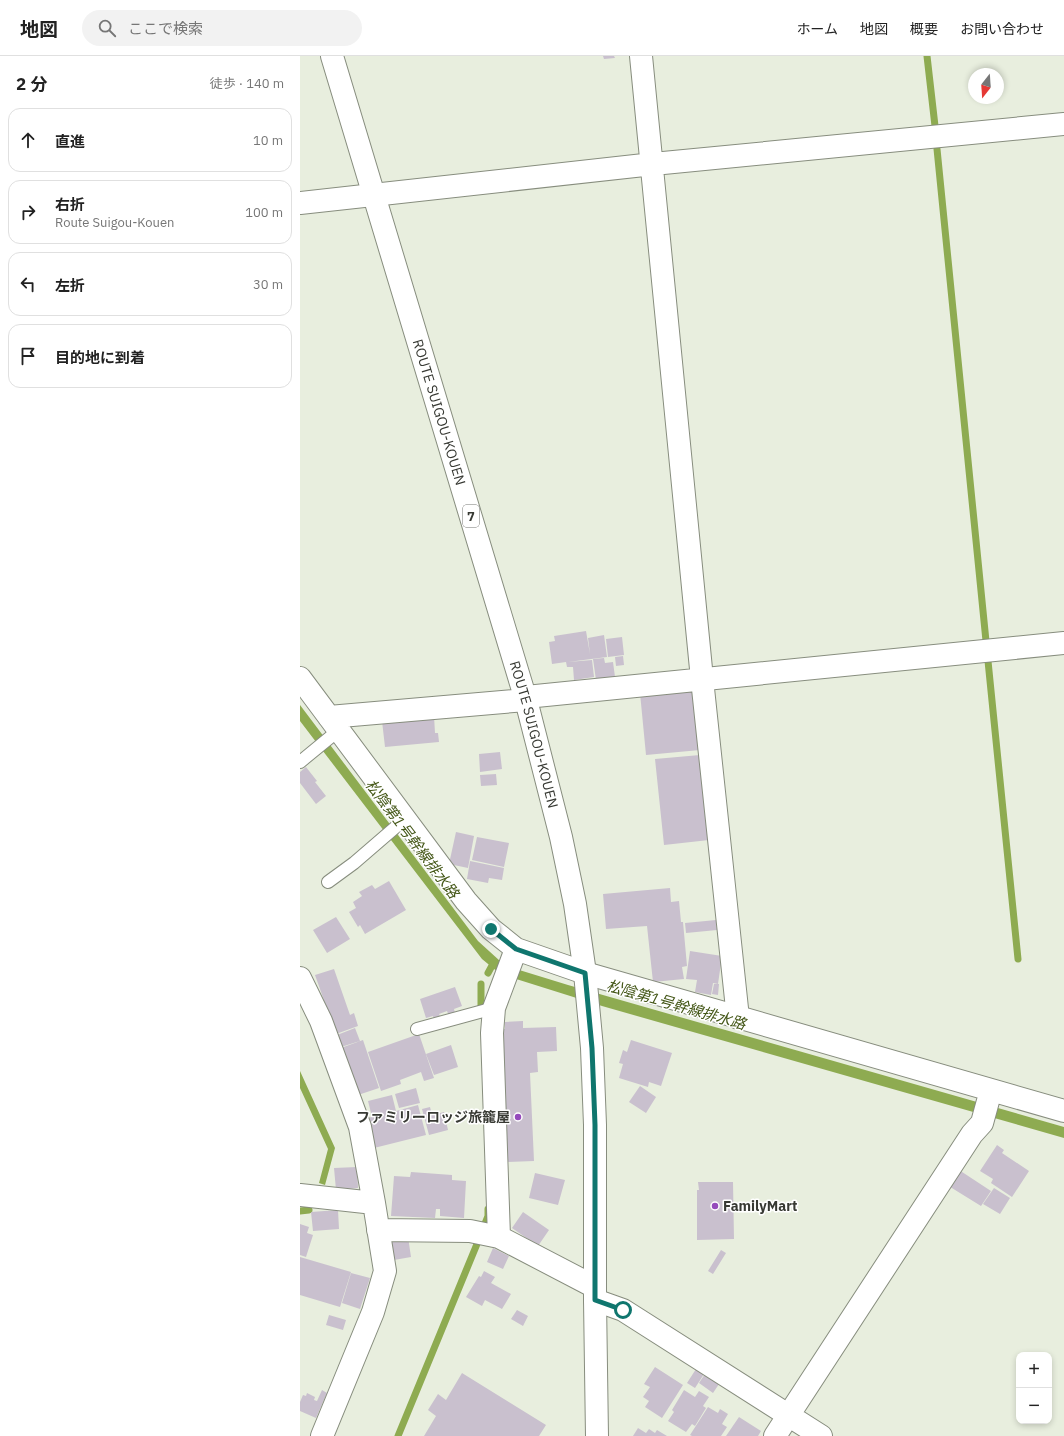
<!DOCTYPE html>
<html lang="ja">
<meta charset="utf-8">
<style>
:root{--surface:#fff;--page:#f2f2f2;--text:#222;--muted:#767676;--line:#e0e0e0}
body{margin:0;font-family:"IBM Plex Sans","Noto Sans JP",sans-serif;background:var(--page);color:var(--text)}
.controls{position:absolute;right:12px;bottom:12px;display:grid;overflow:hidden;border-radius:8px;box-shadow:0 2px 6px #0003}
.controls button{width:36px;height:36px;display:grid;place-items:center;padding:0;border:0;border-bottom:1px solid var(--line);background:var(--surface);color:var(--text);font:20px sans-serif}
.compass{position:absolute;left:668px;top:12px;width:36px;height:36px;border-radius:50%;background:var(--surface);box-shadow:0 2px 6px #0003;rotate:197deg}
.stop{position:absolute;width:12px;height:12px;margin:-9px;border:3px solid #0f766e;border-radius:50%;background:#fff}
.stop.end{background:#0f766e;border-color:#fff;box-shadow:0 1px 4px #0008}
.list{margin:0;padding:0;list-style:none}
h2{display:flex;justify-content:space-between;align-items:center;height:52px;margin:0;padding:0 16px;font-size:17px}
h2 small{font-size:13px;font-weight:400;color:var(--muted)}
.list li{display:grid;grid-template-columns:26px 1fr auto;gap:12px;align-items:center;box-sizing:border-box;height:64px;margin:0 8px 8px;padding:0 8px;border:1px solid var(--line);border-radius:12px}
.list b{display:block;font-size:15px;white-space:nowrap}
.list p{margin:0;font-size:13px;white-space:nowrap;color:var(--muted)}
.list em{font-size:13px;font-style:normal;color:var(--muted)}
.icon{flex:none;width:22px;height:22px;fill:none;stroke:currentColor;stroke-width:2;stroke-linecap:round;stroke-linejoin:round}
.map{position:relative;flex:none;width:764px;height:1380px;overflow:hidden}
header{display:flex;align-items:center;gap:24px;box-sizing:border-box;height:56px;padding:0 20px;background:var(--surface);border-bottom:1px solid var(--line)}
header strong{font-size:19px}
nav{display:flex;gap:22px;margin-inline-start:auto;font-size:14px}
.search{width:280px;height:36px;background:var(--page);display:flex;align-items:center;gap:10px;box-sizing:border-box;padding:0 14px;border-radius:22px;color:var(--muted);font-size:15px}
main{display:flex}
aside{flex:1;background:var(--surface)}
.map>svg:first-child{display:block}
</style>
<header>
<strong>地図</strong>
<div class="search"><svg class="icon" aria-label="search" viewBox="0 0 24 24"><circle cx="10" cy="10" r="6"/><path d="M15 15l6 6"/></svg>ここで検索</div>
<nav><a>ホーム</a><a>地図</a><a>概要</a><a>お問い合わせ</a></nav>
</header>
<main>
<aside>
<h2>2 分<small>徒歩 · 140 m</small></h2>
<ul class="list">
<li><svg class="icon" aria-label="ahead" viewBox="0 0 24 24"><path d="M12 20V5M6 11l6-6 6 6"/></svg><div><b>直進</b></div><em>10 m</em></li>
<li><svg class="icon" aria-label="right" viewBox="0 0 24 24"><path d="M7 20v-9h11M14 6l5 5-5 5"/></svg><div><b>右折</b><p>Route Suigou-Kouen</p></div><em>100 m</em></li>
<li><svg class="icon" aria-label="left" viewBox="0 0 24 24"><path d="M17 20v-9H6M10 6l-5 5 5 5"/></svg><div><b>左折</b></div><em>30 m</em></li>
<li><svg class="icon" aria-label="arrive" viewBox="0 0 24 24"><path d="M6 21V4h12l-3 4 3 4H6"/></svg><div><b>目的地に到着</b></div></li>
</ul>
</aside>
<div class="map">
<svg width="764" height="1380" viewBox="0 0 764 1380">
<rect width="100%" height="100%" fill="#e8eede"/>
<path fill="#8eab51" d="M0,649L178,885L200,905L216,913L268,929L764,1071V1082L302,950L213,922L199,917L182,903L0,665Z
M0,1015L35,1092L25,1129L19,1127L28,1093L0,1032Z"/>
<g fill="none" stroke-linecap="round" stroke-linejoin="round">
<path stroke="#8eab51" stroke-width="7" d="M627,0L635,70
M637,93L686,585
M688,605L718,903
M188,917L194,906
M181,928V950
M0,1155L9,1154
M184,1170L188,1160V1153
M98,1380L177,1188"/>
</g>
<path fill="#c9c0ce" d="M303,0H314L315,2L304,3Z
M286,575L290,598L288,582L304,579L307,601L268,606L292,604L294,621L274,624L273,611H267L266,606L252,608L249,586L255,585L254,580Z
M322,581L324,599L308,601L306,583Z
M323,600L324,609L316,610L315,601Z
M304,602L305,607L313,606L315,621L296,624L293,603Z
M394,632L400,694L346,699L340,637Z
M134,660L135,677H138L139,686L85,691L82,665Z
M200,696L202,713L180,716L179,698Z
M400,699L409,784L364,789L355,703Z
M6,711L17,725L15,726L26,740L16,748L0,727V716Z
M196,718L197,729L181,730L180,719Z
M156,776L174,780L168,812L149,808Z
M177,781L209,787L204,811L172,804Z
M170,805L204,812L202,824L189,822L188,827L167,823Z
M89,825L106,854L65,878L60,869L58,871L49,856L56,852L53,846L62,840L59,836L72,829L75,833Z
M370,832L371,846L379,845L381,866H383L387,910L382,911L384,923L353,926L347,870L306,873L303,838Z
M36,861L50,883L27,897L13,874Z
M416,864L417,874L386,877L385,867Z
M390,895L422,900L418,928L413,927L411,939L395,936L397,924L386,923Z
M34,913L50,959L54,957L58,970L36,978L15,919Z
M414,928H419L418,939L412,938Z
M155,931L162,950L154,953L155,957L149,960L147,955L139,958L141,962L134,964L133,960L126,962L120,943Z
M223,965V972L256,971L257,995L237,996L238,1016L230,1017L234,1105L205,1106L199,973H205V966Z
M55,972L60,985L41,991L37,979Z
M119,978L134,1022L124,1025L121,1016L100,1024L101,1028L81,1035L68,996Z
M63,984L79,1032L55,1040L38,993Z
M331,984L372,997L361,1030L349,1026L348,1031L319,1022L323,1008L319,1007L323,994L327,996Z
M151,989L158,1011L134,1019L126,998Z
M340,1030L356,1041L346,1057L329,1046Z
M116,1032L120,1047L99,1052L95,1038Z
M92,1039L96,1055L118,1049L126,1079L74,1092L66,1062L72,1061L68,1045Z
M130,1051L132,1059L144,1056L148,1074L129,1079L122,1053Z
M697,1089L704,1094L702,1097L729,1115L712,1141L691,1127L693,1123L680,1115Z
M57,1111L58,1132L36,1134L34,1112Z
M656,1112L691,1135L681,1150L647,1129Z
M111,1116L152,1119V1124L166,1125L164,1162L140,1160V1153H136L135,1162L91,1160L94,1120L110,1121Z
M235,1117L265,1124L258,1149L229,1142Z
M398,1126H433L434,1183L397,1184V1134H399Z
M694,1132L710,1142L700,1158L683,1148Z
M38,1154L39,1173L13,1175L11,1156Z
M223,1156L249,1174L238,1190L212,1172Z
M0,1168L9,1171L7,1177L13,1179L6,1201L0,1199Z
M108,1181L111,1201L94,1204L90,1184Z
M193,1192L209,1200L203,1213L187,1206Z
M421,1194L426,1197L413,1218L408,1215Z
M0,1201L51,1216L40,1251L0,1239Z
M184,1215L195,1221L191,1227L211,1238L202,1253L185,1244L182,1250L166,1241L179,1220L181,1221Z
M51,1217L70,1222L60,1253L42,1247Z
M217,1254L228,1260L223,1270L211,1263Z
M29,1259L46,1264L43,1274L26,1269Z
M355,1311L383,1329L362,1362L345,1351L349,1345L343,1341L350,1331L344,1328Z
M396,1313L404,1318L395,1332L387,1327Z
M162,1317L246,1369L239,1380H124L136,1360L128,1354L138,1338L146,1344Z
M405,1318L419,1328L413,1337L399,1327Z
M22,1334L27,1337L16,1362L0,1355V1346L3,1339L6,1340L7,1337L15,1341L14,1344L17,1345Z
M384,1334L395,1341L399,1335L409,1341L403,1350L406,1352L395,1370L392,1368L386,1376L368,1365L374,1356L372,1354Z
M408,1351L418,1357L420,1353L428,1358L422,1368L427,1371L421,1380H392L390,1379Z
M439,1361L461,1375L458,1380H426Z
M338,1372L346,1377L349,1373L355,1377L357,1374L367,1380H333Z"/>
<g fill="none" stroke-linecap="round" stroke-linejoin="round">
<defs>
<path id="lane" d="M0,706L39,674
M28,826L54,807L105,763
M117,973L194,952"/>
<path id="street" d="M341,0L402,623L438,962
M73,139L353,108L764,68
M0,622L166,845L191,873L216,893L285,917L764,1055
M226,641L764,587
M29,661L226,644
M0,922L21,965L60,1071L74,1147L85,1215L73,1256L22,1380
M0,1139L74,1147
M78,1174L170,1175L199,1181L295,1231
M199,1181L192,977L194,952L216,893
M295,1244L323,1254L521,1380
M475,1380L672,1078L682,1067L691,1034"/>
<path id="secondary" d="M0,147L73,139"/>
<g id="primary">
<path id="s1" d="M32,0L226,644L261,781L275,848L285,917L292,992L295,1069V1244L297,1380"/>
</g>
</defs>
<use href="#lane" stroke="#878d7e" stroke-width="14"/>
<use href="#street" stroke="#878d7e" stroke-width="24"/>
<use href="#secondary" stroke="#878d7e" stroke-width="24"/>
<use href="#primary" stroke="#878d7e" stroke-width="24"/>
<use href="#lane" stroke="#fff" stroke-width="12"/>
<use href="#street" stroke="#fff" stroke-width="22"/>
<use href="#secondary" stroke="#fff" stroke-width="22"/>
<use href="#primary" stroke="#fff" stroke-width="22"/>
</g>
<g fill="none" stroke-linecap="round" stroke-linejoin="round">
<path stroke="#0f766e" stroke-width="5" d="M191,873L216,893L285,917L292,992L295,1069V1244L323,1254"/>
</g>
<g fill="#954abc" stroke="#fff" stroke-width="1.5">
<circle cx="218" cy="1061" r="4"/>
<circle cx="415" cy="1150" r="4"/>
</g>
<g text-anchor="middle" stroke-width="3" stroke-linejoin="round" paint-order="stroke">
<rect fill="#fff" stroke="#737470" stroke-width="1" x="163" y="449" width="16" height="22" rx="3"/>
<g font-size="13" font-weight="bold" fill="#373933">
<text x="171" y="465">7</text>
</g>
<g font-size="14" fill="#373933" stroke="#fff">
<text dy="5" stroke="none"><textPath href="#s1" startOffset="372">ROUTE SUIGOU-KOUEN</textPath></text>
<text dy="5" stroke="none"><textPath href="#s1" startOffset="708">ROUTE SUIGOU-KOUEN</textPath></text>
</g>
<g font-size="14" font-weight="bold" fill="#373933" stroke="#fff" text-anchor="end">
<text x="210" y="1066">ファミリーロッジ旅籠屋</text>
<text x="423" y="1155" text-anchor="start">FamilyMart</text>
</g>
<g font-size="15" font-style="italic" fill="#445717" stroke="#fff">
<text transform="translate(112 783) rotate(53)" y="5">松陰第1号幹線排水路</text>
<text transform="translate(376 949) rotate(16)" y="5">松陰第1号幹線排水路</text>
</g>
</g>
</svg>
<div class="controls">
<button>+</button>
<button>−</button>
</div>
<svg class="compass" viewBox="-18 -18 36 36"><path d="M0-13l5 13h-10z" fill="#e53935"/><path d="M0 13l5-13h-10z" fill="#767676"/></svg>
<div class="stop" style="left:323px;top:1254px"></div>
<div class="stop end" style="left:191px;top:873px"></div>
</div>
</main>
